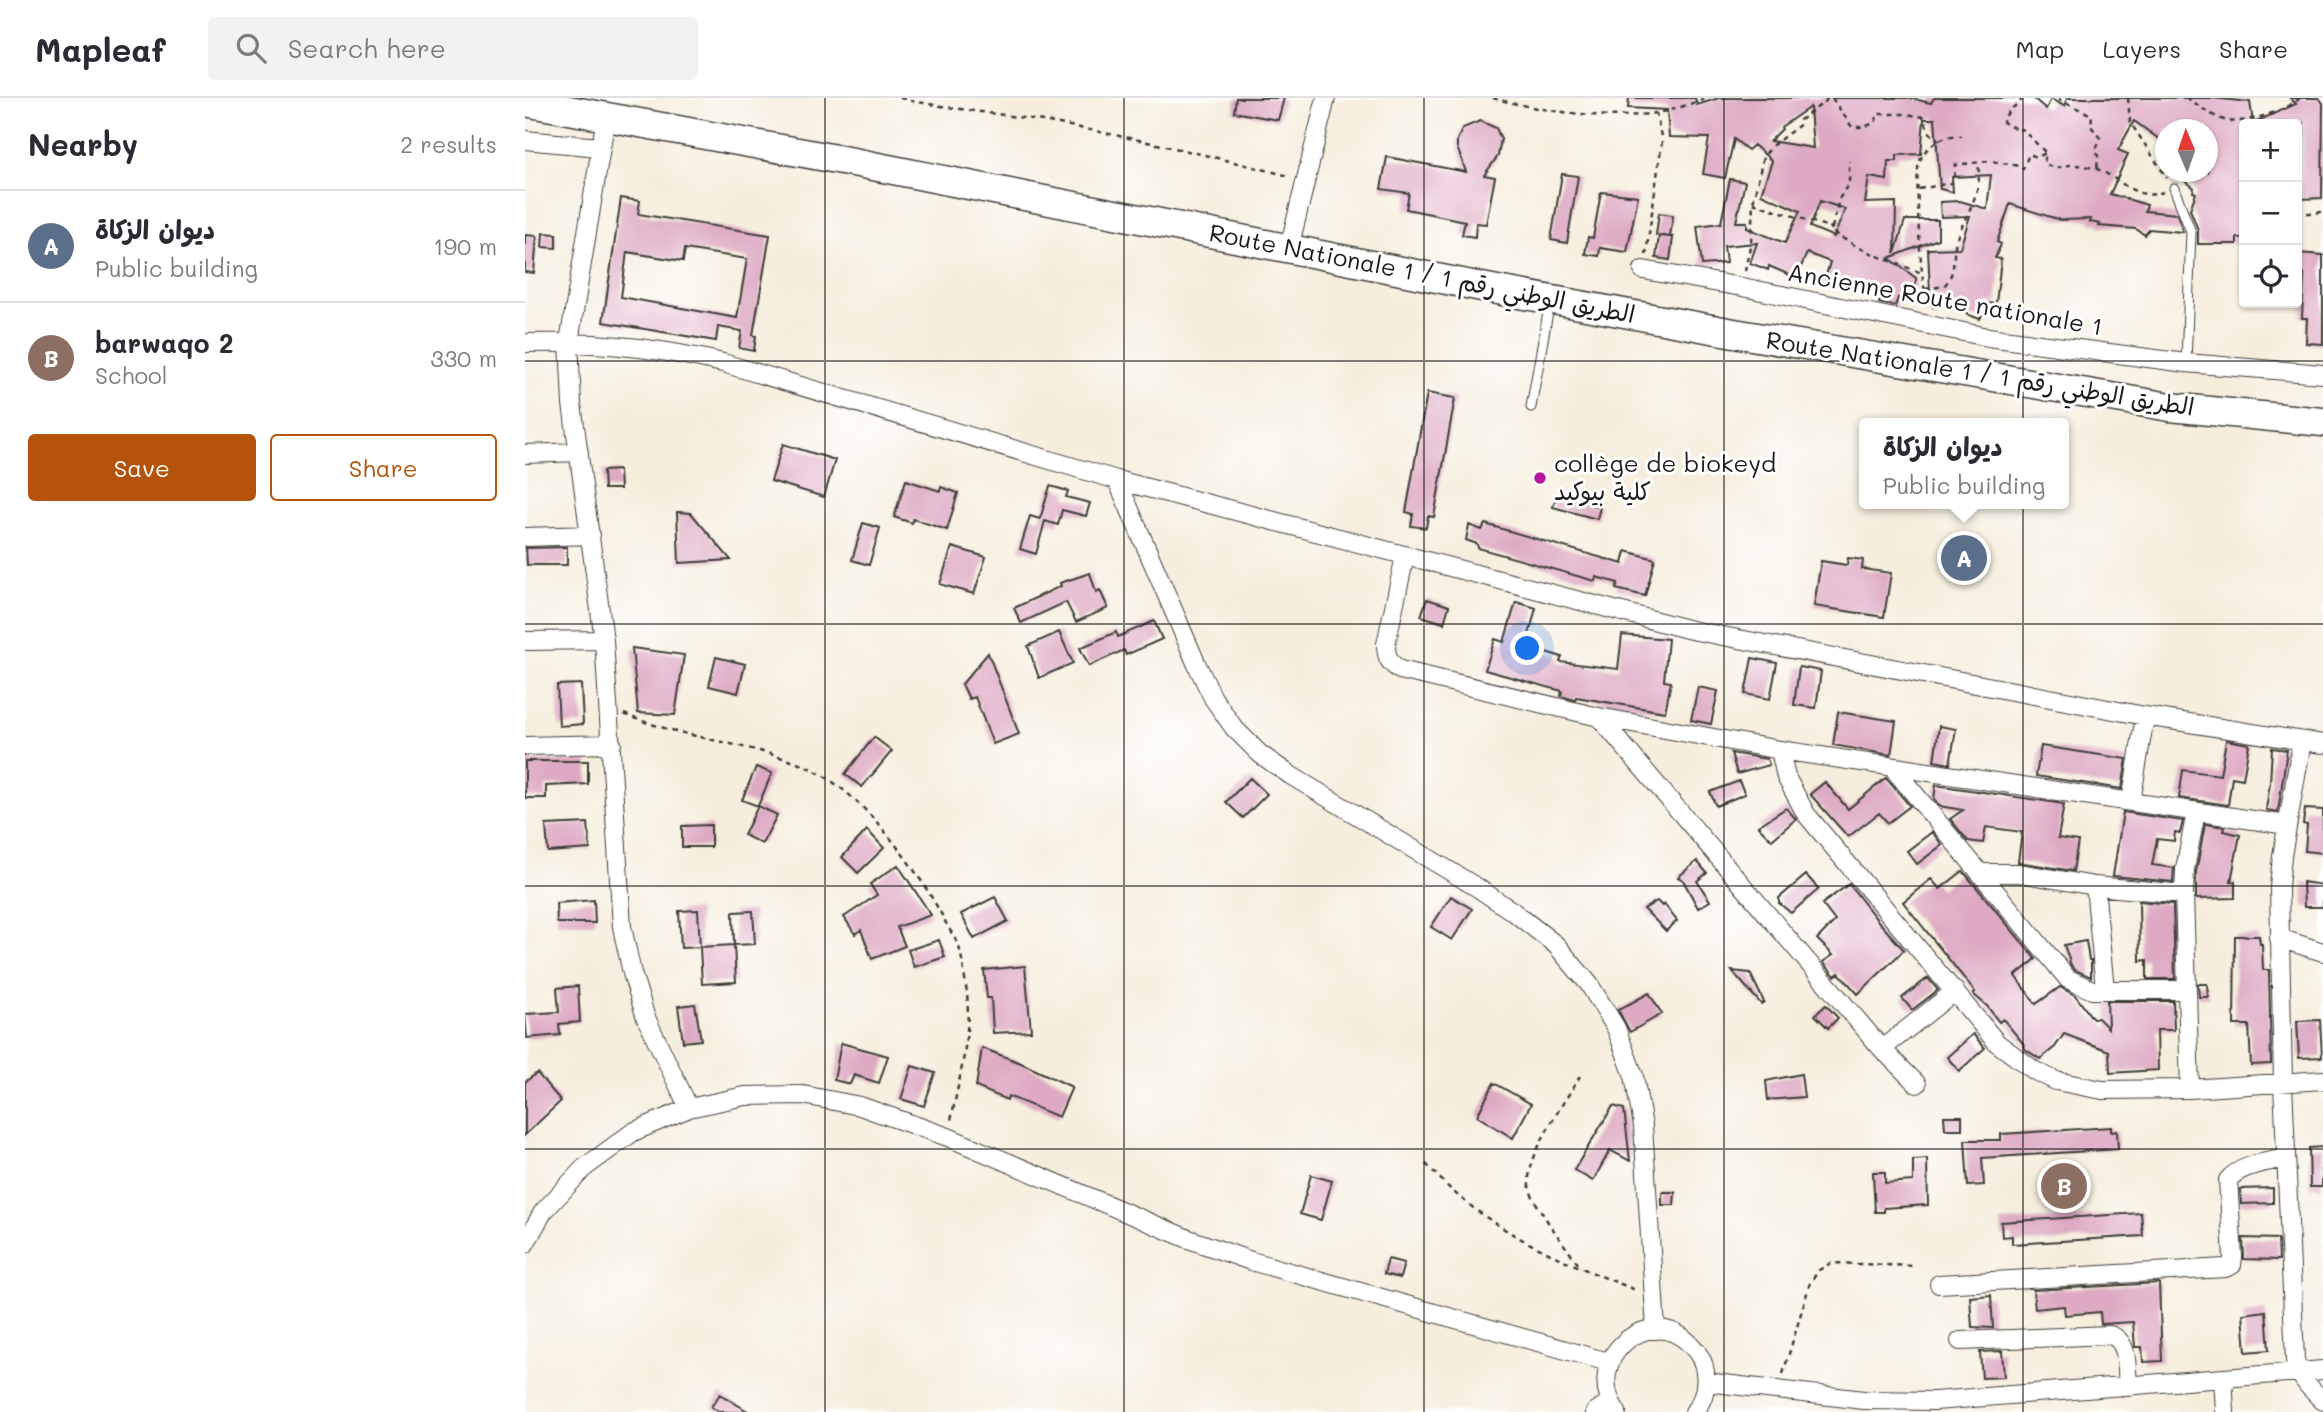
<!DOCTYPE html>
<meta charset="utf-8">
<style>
:root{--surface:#fff;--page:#f2f2f3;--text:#2b2b33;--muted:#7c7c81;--line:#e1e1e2;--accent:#b45309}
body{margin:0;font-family:Mali,"Playpen Sans Arabic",sans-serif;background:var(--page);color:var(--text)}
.controls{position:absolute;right:21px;top:21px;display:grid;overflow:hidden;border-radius:7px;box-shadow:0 2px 5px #0004}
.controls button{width:63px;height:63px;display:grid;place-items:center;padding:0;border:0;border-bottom:2px solid var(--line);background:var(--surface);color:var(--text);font:35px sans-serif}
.compass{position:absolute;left:1630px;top:21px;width:63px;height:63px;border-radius:50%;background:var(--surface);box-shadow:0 2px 5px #0004;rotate:358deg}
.you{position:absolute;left:1003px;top:551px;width:24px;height:24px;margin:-18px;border:5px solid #fff;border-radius:50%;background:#1a73e8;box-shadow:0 0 0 10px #1a73e833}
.badge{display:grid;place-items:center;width:46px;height:46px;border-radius:50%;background:var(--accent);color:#fff;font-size:23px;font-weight:700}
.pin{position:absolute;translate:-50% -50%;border:4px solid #fff;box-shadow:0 2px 7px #0006}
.popup{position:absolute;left:1334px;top:320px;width:210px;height:91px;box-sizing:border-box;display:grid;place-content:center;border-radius:7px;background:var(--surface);filter:drop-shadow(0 2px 5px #0005);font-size:23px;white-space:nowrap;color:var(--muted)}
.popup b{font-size:26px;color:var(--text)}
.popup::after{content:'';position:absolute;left:50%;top:100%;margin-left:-14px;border:14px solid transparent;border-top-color:var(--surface)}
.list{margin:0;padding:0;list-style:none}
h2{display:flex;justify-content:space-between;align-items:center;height:91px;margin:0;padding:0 28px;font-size:30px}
h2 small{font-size:23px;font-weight:400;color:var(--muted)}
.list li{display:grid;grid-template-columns:46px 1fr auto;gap:21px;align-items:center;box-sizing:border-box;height:112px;padding:0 28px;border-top:2px solid var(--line)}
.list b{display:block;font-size:26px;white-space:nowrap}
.list p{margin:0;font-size:23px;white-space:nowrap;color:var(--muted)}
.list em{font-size:23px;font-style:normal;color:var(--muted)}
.actions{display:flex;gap:14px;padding:21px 28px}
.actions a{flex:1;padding:16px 0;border:2px solid var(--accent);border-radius:7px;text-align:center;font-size:24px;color:var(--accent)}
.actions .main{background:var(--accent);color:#fff}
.icon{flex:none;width:38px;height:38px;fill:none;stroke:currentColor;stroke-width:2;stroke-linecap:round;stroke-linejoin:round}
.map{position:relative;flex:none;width:1798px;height:1314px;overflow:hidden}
header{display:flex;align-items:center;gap:42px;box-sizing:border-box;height:98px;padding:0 35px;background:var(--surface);border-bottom:2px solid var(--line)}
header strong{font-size:33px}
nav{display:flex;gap:38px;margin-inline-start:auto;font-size:24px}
.search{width:490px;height:63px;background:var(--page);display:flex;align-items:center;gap:18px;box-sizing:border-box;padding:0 24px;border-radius:7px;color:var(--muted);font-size:26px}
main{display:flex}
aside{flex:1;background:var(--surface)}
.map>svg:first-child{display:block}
</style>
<header>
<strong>Mapleaf</strong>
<div class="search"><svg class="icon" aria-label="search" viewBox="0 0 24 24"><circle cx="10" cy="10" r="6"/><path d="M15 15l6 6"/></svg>Search here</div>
<nav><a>Map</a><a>Layers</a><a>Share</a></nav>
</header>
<main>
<aside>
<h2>Nearby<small>2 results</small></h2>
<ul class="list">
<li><span class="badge" style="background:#5c6f8a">A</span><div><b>ديوان الزكاة</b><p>Public building</p></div><em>190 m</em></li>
<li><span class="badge" style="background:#8d6e63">B</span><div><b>barwaqo 2</b><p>School</p></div><em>330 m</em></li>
</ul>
<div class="actions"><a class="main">Save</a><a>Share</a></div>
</aside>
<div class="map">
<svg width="1798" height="1314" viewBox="0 0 1798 1314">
<rect width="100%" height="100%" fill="#fff"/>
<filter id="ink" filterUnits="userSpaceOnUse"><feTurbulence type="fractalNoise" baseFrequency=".0143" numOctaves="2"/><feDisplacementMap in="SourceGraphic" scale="14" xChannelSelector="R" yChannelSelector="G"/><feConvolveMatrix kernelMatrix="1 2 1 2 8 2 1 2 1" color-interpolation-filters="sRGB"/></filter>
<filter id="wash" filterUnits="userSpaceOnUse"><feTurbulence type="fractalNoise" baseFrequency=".00686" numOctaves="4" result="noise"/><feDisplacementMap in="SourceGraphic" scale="28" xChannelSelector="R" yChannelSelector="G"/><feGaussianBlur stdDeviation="1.57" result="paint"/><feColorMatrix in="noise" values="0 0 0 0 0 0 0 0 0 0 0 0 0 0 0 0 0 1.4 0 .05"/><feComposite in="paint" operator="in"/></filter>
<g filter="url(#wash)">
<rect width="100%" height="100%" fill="#f6eedd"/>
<g id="blocks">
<path fill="#deaac3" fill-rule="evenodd" d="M711,0H759L753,22L709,14Z
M1104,0H1170L1172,7L1194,0H1384L1406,5L1409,0H1508L1521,11L1526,1L1539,8L1542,0H1686L1725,4L1728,25L1771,6L1765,0H1794L1798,5L1797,100L1776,101L1779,25L1719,26V140H1712V146H1673V132L1665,111L1671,95L1668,94L1669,90L1649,74H1683V32H1641V46L1609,23L1593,52L1603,56L1585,96L1622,107L1620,113L1652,116L1658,134L1624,131L1620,137L1611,131L1574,128L1575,126L1565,124L1566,121L1535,122L1485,106L1472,144L1476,146L1470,160L1476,161L1471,206L1462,205L1455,221L1444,217L1436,210L1434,213L1419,202L1417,204L1405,193L1403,151L1435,150L1445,118L1416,119L1415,104L1435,103L1462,111L1466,77L1427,79L1428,94L1415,91L1410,21H1399L1396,56L1372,57V63H1363L1362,82L1344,79L1340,105L1371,104L1370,155L1380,122H1413V141L1364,160L1391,180V200H1373L1370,208L1354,205L1356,198L1332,188L1314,186L1300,181L1305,164L1282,155L1271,180L1244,168L1243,172L1225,165L1232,145L1199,148L1201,165L1177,167L1172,128L1196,125L1205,81L1220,84L1211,124H1222V130L1260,145L1275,113L1236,96L1247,63L1229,47L1223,52L1209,41L1200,80L1178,76L1184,40L1144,39L1142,12L1103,10ZM1285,9L1288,50L1245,43L1257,31L1256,29ZM1295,103L1320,111L1309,139L1285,129Z
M955,23L971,30L976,41L973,58L959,77L970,79L961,126L951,125L950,139L937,137L940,123L881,111L884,95L856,91L862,59L941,74L932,49V42L938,30Z
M1037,76L1053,78L1042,145L1026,142Z
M1076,94L1113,98L1102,154L1075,150L1074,158L1060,156L1063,139L1068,140Z
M96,100L115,103L113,116L245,137L228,237L231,238L229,253L214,250L217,233L193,229L191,243L78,224ZM160,151L222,161L212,220L96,199L102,154L158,163Z
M1134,115L1148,117L1145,139L1131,137Z
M18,135L31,136V150L17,149Z
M0,137L12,138L9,175L0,174Z
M1134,138L1148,139L1145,162L1131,160Z
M1772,155L1798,157V246L1781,245L1782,220H1777L1779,176H1772Z
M902,295L930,300L909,419L903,418L901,430L886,428L888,416L881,414Z
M258,346L310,362L299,399L246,383Z
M94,372L95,391H79L78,373Z
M381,382L415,393L416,389L433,395L422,432L388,421L387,425L369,419Z
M525,388L543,393L541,399L565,405L561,418L537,412L533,427L520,423L511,456L495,451L505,418L515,421Z
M1032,396L1075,409L1072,421L1028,409Z
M152,414L166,415L206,462L154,465Z
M338,425L355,430L344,467L327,462Z
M960,426L1098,466L1101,453L1130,461L1120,498L1091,491L1093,485L1071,479L1070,483L953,450L952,446L941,442L944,427L957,432Z
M42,449V467H2L1,450Z
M427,449L461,459L449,496L415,486Z
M1323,460L1338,462L1337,471L1366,475L1359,519L1289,508L1296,463L1322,467Z
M565,475L571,494L575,492L583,510L551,524L541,504L496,525L489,510L536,488L535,485Z
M902,501L924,508L919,525L896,518Z
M991,504L1011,510L1001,548L1037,559L1035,564L1093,571L1097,537L1143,541L1139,583L1146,584L1140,614L1051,599L1050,602L1036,598L1037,593L960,572L970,541L979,544Z
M629,523L637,541L601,557L599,552L564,568L555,550L591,534L593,539Z
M534,534L548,565L514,580L503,548Z
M107,550L159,557L150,617L113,615Z
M463,555L494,636L468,646L450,599L444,601L437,586Z
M191,559L220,566L213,595L184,588Z
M1227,560L1252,565L1245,601L1220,596Z
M1274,569L1296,573L1291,610L1269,607Z
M56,586L58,626L34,628L32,587Z
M1173,589L1193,593L1186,626L1166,622Z
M1313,614L1371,623L1366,657L1308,647Z
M1414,628L1431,631L1425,666L1409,663Z
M349,639L367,653L337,689L320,676Z
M1701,642L1724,646L1718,681L1707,679L1703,707L1654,700L1658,672L1695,677Z
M1516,648L1602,661L1597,691L1511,678Z
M1747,650L1762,652L1753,714L1741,712L1745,685Z
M1206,655L1242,661L1244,667L1212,676Z
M0,663H63V686L21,688V700H0Z
M231,669L247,675L233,708L217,702Z
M725,680L742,696L718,720L701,704Z
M1361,680L1385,708L1363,725L1354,715L1323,739L1285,696L1300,684L1323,711Z
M1214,683L1220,696L1191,708L1185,694Z
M1411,687L1539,706L1533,740L1553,743L1548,773L1493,764L1497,734L1461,729L1458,745L1443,743L1425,721L1438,712L1414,708L1409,701Z
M233,708L252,717L237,746L219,737Z
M1261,710L1271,721L1247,742L1233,728Z
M1780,711L1798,712V755L1780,753L1782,727L1778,726Z
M1598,714L1658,723L1655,735L1650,734L1649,743L1632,741L1627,767L1649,770L1648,784L1588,778Z
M63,725L65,751L23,754L21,727Z
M1680,726L1700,729L1699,733L1715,737L1706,783L1710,784V800L1671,801V774Z
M186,727V749H157V728Z
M342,732L359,750L333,775L317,759Z
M1407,734L1417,747L1392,766L1382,753Z
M1172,763L1182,775L1172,783L1185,803L1173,810L1158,782L1153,779Z
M373,767L406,817L372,829L380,848L347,861L336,832L330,836L319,819L352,797L345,786Z
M1438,773L1511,861L1490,878L1511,906L1535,889L1550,897L1565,917L1569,921L1573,920L1583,930L1582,903H1648L1649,932H1632L1633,972L1585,975L1584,953L1539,936L1530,949L1515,961L1500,951L1498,945L1478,921L1474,924L1462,908L1448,896L1450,894L1378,804L1406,781L1415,791Z
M1281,777L1294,791L1266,815L1254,805V800Z
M1778,784L1798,787V809H1779Z
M1324,786L1353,823L1379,852L1333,896L1314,875L1310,878L1298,864L1308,857L1292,841L1310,823L1297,806Z
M926,798L947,811L927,842L906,829Z
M470,799L483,823L449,841L436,816Z
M69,802L70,825H32L31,805Z
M1132,803L1137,808L1139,806L1152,823L1141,833L1119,811Z
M1614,803L1648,806L1650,881H1622V862L1615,863Z
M173,812L175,849L156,850L154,813Z
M228,813L230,846L209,847L208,814Z
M1710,838H1734L1735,846H1737L1738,872H1744L1746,966L1726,967L1724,927H1709Z
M414,842L420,859L389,869L383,852Z
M1561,843L1564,862H1566V879L1550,872L1546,867L1539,847Z
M209,847L211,884L177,886L175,849Z
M500,868L506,933L468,935L466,900H462L459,872Z
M1207,873L1225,875L1239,904L1236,906Z
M1403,880L1413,892L1387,912L1377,900Z
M1673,886H1682L1683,899H1674Z
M53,888L55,924L34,926L35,937L2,940L0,916L34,914L32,890Z
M1124,895L1137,916L1105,934L1093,912Z
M170,906L176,942L158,944L153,908Z
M1301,907L1313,920L1303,930L1290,917Z
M1795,922L1797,959L1774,960L1772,923Z
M1448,936L1460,950L1434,973L1422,959Z
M316,945L363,958L354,985L329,977L325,986L309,982Z
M457,950L496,965L547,989L534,1019L483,998L482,1002L451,989Z
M387,968L410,975L399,1008L376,1001Z
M12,975L36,1003L0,1037V984Z
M1276,976L1279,999L1243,1002L1241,983Z
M969,985L1006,1006L988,1040L952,1018Z
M1088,1008L1099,1011L1105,1063L1085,1052L1068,1083L1049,1072Z
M1419,1018H1437V1031H1420Z
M1586,1029V1034L1592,1033L1593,1051L1457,1060L1459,1087L1443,1088L1440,1042H1476V1036Z
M1798,1049L1797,1089H1785L1784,1050Z
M1402,1061L1403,1107L1359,1110V1114H1350L1348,1074H1360V1085L1388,1083V1062Z
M786,1077L807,1083L796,1122L775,1116Z
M1748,1090V1105L1716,1106L1715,1091Z
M1137,1094H1150L1149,1107H1137Z
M1616,1115L1618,1138L1487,1146V1138L1477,1139L1476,1124Z
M1718,1140L1753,1141L1754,1162L1719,1161Z
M863,1161L879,1165L875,1180L859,1176Z
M1634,1185L1637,1263L1618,1264L1617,1249H1610L1608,1224L1576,1226L1575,1214L1540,1217L1539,1208L1510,1211L1508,1192Z
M1466,1197L1468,1230L1447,1229L1445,1199Z
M1741,1213L1744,1252L1721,1254L1718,1216Z
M1477,1253L1479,1279L1457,1280L1455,1254Z
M195,1296L224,1314H195L186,1309Z"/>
</g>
</g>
<g filter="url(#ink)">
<use href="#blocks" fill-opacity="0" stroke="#3d3c39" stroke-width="2"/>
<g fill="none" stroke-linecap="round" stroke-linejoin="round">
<defs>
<path id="lane" d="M1649,90L1666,134L1661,265
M1006,309L1025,203"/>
<path id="street" d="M81,19L44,244L47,306L79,542L97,829L107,875L121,920L164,1010
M0,42L74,49
M764,150L801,0
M1118,172L1217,189L1463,239L1661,265L1798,276
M0,245C68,243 132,249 198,265L592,382L1166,532L1620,618L1798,646
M0,356L54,354
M592,382L672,567L688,600L709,630L735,656L765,677L953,790L990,815L1031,847L1064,886L1091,930L1109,978L1118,1028L1131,1232
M0,439L66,437
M880,458L861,546C861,559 864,565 875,572L1074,619L1255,652L1762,727
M0,543L79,542
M1074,619L1357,951L1392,986
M1777,643L1757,758L1754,789L1758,986L1770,1262C1774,1280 1785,1290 1798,1303
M0,648L87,646
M1255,652L1261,679L1281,716L1472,945L1510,973L1531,983L1577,992L1665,991L1798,982
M1368,670L1543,881L1567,892H1660
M1606,704L1620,618
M1457,775H1494L1570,788L1659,796
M1570,788L1580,892
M1754,840L1798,854
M1357,951L1430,893
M1665,991L1659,796L1660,771L1671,714
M0,1146L18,1114L59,1070L108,1034L164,1010L220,998L278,997L335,1008L423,1039L661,1140L726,1163L1083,1264
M1414,1186L1700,1170L1707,1167L1708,1159L1703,1082C1715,1067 1742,1064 1761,1060
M1435,1243L1585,1237C1605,1243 1601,1271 1603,1289
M1698,1280L1700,1314
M1181,1284L1339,1302L1410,1303L1798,1272
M1070,1314L1085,1304
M1092,1314C1055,1263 1123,1203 1165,1246C1173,1254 1179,1262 1180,1274C1182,1289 1179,1302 1169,1314"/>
<path id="primary" d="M0,4L328,64L967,191L1209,235L1645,309L1798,324"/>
</defs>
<use href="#lane" stroke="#3d3c39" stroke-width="11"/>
<use href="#street" stroke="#3d3c39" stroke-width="20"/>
<use href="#primary" stroke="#3d3c39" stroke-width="31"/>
<path stroke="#3d3c39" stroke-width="2.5" stroke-dasharray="5 5" stroke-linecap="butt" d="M375,0C422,11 471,15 518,23C601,38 683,57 764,78
M968,0C1014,13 1084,23 1131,15C1149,12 1167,5 1184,0
M1307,0L1327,29H1338L1350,25L1353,16H1381L1399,19C1403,31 1402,35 1414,42
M1498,0C1489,12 1484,8 1478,24L1493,32L1497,31L1520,54
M1535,0L1534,2L1567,17L1566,28L1575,40L1571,53L1573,58L1572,71
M1603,0L1605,24L1642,80
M1661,0C1675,7 1687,20 1703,23C1722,26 1762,12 1775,0
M1394,91L1426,85L1429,82L1430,67L1465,63L1495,68L1498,71L1504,56L1512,59L1521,55L1519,65C1535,74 1531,68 1544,67C1552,66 1565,69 1572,71C1595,80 1611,104 1638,94
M1228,105L1307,130L1305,132C1333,152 1365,163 1397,175
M1772,116L1798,114
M1307,130L1314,101L1324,85V63
M1121,157L1137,43L1131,15
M1220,173L1226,143L1228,105L1238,59L1248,47L1276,26L1275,22L1301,3L1302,0
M1400,191L1419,188C1433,173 1426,156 1432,140C1442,113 1458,95 1453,65
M1409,210C1406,206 1403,201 1401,196C1395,183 1391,86 1393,70C1396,50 1417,35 1437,38
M99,616C158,641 223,644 282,669C337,693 391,769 419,821C423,830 430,839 434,849C438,863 440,881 442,896C446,938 434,982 426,1022
M1055,978C1040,1004 996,1064 1005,1092C1012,1112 1042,1150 1056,1170
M901,1066C912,1077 923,1090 936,1100C988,1144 1051,1168 1113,1193
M1258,1276L1285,1185L1294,1172L1306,1165L1391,1168"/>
<use href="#lane" stroke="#fff" stroke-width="9"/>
<use href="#street" stroke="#fff" stroke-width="18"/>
<use href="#primary" stroke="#fff" stroke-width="28"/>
</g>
</g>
<path fill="none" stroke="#1c1c1c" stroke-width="2" stroke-opacity="0.55" d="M300,0V1314M599,0V1314M899,0V1314M1199,0V1314M1498,0V1314M0,263H1798M0,526H1798M0,788H1798M0,1051H1798"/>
<circle fill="#b5179e" stroke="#fff" stroke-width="2.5" cx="1015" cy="380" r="7"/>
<g text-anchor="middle" stroke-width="6" stroke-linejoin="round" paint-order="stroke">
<g font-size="24" fill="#1c1c1c" stroke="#fff">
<text transform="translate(897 176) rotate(11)" y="8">Route Nationale 1 / الطريق الوطني رقم 1</text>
<text transform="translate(1420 202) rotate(10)" y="8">Ancienne Route nationale 1</text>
<text transform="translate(1455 276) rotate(9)" y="8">Route Nationale 1 / الطريق الوطني رقم 1</text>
</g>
<g font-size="24" fill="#1c1c1c" stroke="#fff" text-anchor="start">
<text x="1029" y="374">collège de biokeyd<tspan x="1029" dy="28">كلية بيوكيد</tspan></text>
</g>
</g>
</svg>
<div class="controls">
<button>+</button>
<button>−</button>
<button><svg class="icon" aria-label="locate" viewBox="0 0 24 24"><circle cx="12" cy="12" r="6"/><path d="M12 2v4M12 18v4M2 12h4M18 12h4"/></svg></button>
</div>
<svg class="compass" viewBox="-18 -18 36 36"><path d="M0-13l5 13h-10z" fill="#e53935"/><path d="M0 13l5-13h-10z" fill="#7c7c81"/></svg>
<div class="you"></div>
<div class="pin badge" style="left:1439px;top:460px;background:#5c6f8a">A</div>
<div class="popup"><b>ديوان الزكاة</b>Public building</div>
<div class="pin badge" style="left:1539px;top:1088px;background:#8d6e63">B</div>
</div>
</main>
